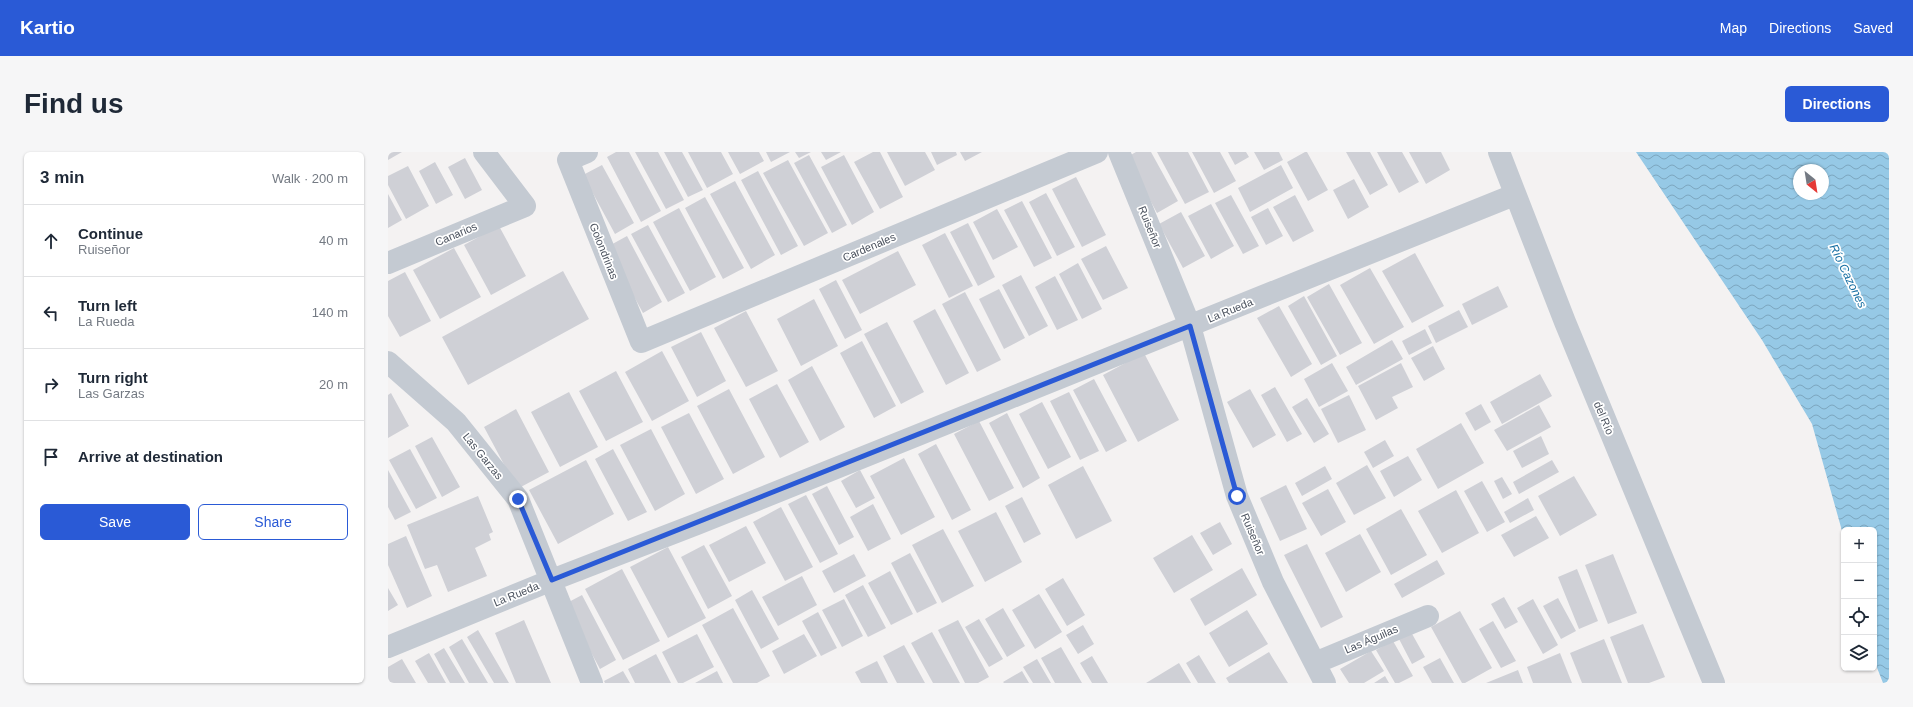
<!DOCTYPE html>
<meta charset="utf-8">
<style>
:root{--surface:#fff;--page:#f6f6f7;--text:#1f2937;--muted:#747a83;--line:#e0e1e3;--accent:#2a5ad6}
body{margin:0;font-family:Helvetica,sans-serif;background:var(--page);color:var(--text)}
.controls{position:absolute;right:12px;bottom:12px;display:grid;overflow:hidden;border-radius:6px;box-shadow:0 1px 3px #0004}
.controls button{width:36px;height:36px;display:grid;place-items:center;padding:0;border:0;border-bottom:1px solid var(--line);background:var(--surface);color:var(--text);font:20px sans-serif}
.compass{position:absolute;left:1405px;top:12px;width:36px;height:36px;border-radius:50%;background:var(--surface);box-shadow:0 1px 3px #0004;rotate:150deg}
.stop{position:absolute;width:12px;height:12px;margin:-9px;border:3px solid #2a5ad6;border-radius:50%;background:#fff}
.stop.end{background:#2a5ad6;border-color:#fff;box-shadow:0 1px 4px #0008}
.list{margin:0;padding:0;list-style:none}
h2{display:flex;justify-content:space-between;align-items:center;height:52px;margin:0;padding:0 16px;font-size:17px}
h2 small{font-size:13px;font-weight:400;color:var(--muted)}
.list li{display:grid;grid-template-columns:26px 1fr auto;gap:12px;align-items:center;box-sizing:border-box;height:72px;padding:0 16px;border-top:1px solid var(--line)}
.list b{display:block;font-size:15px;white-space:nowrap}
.list p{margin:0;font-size:13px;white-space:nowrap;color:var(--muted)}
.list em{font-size:13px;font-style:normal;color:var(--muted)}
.actions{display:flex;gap:8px;padding:12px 16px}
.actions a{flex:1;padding:9px 0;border:1px solid var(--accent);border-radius:6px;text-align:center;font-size:14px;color:var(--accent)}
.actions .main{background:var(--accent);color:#fff}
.icon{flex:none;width:22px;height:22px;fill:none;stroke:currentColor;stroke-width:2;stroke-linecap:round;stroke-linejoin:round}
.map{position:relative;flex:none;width:1501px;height:531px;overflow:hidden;border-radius:6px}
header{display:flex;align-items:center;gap:24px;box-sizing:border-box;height:56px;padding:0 20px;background:var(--accent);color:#fff}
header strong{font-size:19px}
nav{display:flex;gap:22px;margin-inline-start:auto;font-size:14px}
.intro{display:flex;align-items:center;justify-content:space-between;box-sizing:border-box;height:96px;padding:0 24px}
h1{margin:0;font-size:28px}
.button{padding:10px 18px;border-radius:6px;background:var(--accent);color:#fff;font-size:14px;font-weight:700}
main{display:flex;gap:24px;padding:0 24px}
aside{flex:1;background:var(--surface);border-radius:6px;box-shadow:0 1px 3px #0004}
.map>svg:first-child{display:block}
</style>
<header>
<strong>Kartio</strong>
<nav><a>Map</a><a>Directions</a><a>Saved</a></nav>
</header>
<div class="intro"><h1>Find us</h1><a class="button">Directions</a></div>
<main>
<aside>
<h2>3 min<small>Walk · 200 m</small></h2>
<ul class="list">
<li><svg class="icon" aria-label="ahead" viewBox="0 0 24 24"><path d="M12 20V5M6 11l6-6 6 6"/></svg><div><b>Continue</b><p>Ruiseñor</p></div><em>40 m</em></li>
<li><svg class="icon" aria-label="left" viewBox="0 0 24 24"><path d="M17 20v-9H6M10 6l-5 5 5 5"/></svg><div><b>Turn left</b><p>La Rueda</p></div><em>140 m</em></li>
<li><svg class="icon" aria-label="right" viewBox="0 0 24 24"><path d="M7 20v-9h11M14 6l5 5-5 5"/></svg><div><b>Turn right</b><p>Las Garzas</p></div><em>20 m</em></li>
<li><svg class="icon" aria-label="arrive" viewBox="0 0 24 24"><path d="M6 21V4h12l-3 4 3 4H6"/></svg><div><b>Arrive at destination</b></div></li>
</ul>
<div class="actions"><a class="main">Save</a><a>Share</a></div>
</aside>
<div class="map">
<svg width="1501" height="531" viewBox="0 0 1501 531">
<defs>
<pattern id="water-waves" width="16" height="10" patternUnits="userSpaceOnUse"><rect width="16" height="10" fill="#96c9e6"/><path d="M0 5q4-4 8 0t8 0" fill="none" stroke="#7ca6be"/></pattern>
</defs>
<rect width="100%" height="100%" fill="#f4f2f2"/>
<path fill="url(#water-waves)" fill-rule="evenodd" d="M1248,0H1501V531H1495L1486,508V378H1456V386L1424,272L1374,188ZM1411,18H1435V42H1411Z"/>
<path fill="#cfd0d6" d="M0,0H14L0,8Z
M228,0H241L273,59L253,70L219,5Z
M247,0H270L296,48L278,57Z
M276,0H294L315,38L300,45Z
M300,0H333L345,22L319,36Z
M340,0H371L376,9L352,22Z
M378,0H402L383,10Z
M407,0H423L411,6Z
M433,0H453L438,8Z
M485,0H492L515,45L492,57L466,10Z
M499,0H537L547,18L517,34Z
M543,0H568L569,3L549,13Z
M572,0H594L577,9Z
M748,0H763L790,49L769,61L739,5Z
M769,0H800L821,40L797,52Z
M804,0H832L848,29L826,41Z
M840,0H858L861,5L847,13Z
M866,0H891L895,8L876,18Z
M917,0H919L940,38L920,49L899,10Z
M958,0H982L1000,33L982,43Z
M989,0H1014L1031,30L1011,41Z
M1021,0H1053L1062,18L1038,32Z
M421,3L459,73L444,81L406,11Z
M456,3L486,60L464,73L433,15Z
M77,6L94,38L77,47L60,15Z
M400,8L440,81L416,94L375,21Z
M47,10L65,43L48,52L31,19Z
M214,13L246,71L227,82L195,23Z
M893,13L905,36L862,60L850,36Z
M20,14L41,54L18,67L0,33V24Z
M370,19L410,94L393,103L353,28Z
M688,25L718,83L694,95L664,37Z
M966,27L981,55L960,67L945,38Z
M347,29L387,103L363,117L322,42Z
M658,41L687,95L669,104L641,50Z
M0,42L14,68L0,76Z
M843,43L871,94L855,102L827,51Z
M907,43L926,79L905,90L885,55Z
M317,45L356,116L335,127L297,56Z
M634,49L664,106L646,115L616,58Z
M823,52L846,94L823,107L800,64Z
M291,56L328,125L302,139L265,70Z
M880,56L895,84L878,93L863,65Z
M609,57L630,95L605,108L585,70Z
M793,60L817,104L795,116L771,72Z
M580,71L607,125L590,134L562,80Z
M260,73L297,141L280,150L243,82Z
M111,74L138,124L103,143L76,93Z
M557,81L585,134L561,146L534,93Z
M239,84L274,150L255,161L219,95Z
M718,94L740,136L715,148L693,107Z
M66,96L93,145L52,167L25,118Z
M510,99L528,133L472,162L454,128Z
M1027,101L1056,154L1024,171L994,119Z
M690,111L714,157L694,167L671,122Z
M982,116L1016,175L986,192L952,133Z
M175,119L201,167L80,233L54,185Z
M17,120L43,169L12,185L0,164V129Z
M633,123L660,174L641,184L614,133Z
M667,124L690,168L669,178L647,135Z
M448,128L474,178L457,187L431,137Z
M941,132L974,191L952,203L919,145Z
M1110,134L1120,155L1084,173L1074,152Z
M611,137L637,186L616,197L591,147Z
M577,140L613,208L589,220L554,152Z
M916,144L949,204L933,213L900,154Z
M426,147L450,194L413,214L389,167Z
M891,154L924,212L903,225L869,166Z
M547,157L581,221L558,233L525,169Z
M1071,158L1080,175L1048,191L1040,174Z
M358,159L390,219L358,235L326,176Z
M499,170L536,240L513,252L476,182Z
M1037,177L1044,191L1021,203L1014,189Z
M313,180L338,229L309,245L283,195Z
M1004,188L1015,207L968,233L958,215Z
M474,189L508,254L486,266L452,201Z
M1045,194L1057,217L1036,229L1023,206Z
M274,199L301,249L264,269L237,220Z
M756,201L791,268L750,290L715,223Z
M944,211L960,239L931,255L916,227Z
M1013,211L1025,235L1004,245L1010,256L988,268L970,234Z
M424,214L457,275L432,289L400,228Z
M228,219L255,270L218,289L191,239Z
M1152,222L1164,244L1114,272L1102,250Z
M706,227L739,289L718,300L685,238Z
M389,232L421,290L392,306L361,247Z
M887,235L914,282L899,290L873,243Z
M341,237L377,305L345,322L309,254Z
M862,237L888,283L865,296L839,250Z
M181,240L210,295L172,315L143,260Z
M681,240L711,299L692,308L662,249Z
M3,241L21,274L0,286V243Z
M961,243L978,278L950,291L933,257Z
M919,246L941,282L926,291L904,255Z
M654,250L683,305L660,317L631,262Z
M1093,252L1103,270L1087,279L1077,261Z
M1151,253L1163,275L1119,299L1106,278Z
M128,257L161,320L129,337L96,275Z
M301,261L336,327L308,342L273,275Z
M619,261L652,326L635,336L601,271Z
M591,269L626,336L601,349L566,282Z
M1073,271L1096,311L1050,337L1028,297Z
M263,277L297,342L267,359L232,293Z
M1153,284L1161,302L1134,316L1125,299Z
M44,285L72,335L54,345L27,294Z
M997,288L1006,304L985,316L976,300Z
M548,292L583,358L564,368L530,302Z
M22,297L49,346L28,357L1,308Z
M225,297L259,360L240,369L207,307Z
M1020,304L1034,328L1006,345L992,319Z
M516,306L547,365L513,383L482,324Z
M198,308L226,362L170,392L141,338Z
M1164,308L1171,320L1131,342L1125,330Z
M979,313L998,346L966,363L948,331Z
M695,314L724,369L688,387L660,333Z
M937,314L944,327L914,344L907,331Z
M0,318L23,360L7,368L0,355Z
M472,318L487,346L468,356L453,329Z
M1186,324L1209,363L1172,384L1150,344Z
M1114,325L1124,342L1115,347L1106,329Z
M1094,329L1117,370L1099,380L1076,339Z
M898,333L919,377L892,389L872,346Z
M439,334L466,385L451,393L424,342Z
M940,337L958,370L933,384L914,351Z
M1068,338L1091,381L1054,401L1030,359Z
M418,343L450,402L432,411L400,352Z
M90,344L105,380L101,382L103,388L87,396L99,424L60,440L49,413L37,417L19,373Z
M634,345L653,382L636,391L617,354Z
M1140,346L1146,358L1122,371L1116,360Z
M485,352L503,387L480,399L462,365Z
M393,355L425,415L397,429L365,370Z
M1013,357L1039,403L1003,423L978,377Z
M608,360L634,410L597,430L570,379Z
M1148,364L1161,386L1126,405L1113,383Z
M832,370L844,392L825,403L812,381Z
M358,374L378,411L341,430L321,393Z
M555,377L586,434L554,451L524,393Z
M972,382L993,420L958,440L937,401Z
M804,383L825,418L786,441L765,406Z
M18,384L44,444L19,456L0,413V392Z
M919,392L955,465L933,476L896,403Z
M316,393L344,444L320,457L293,405Z
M280,395L318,466L280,486L242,415Z
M522,401L549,451L529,461L503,411Z
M466,402L478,424L446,441L434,419Z
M1225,402L1249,461L1220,472L1197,413Z
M1049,408L1057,422L1014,446L1006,432Z
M854,416L869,443L817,474L802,447Z
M234,417L272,489L235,508L197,437Z
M1189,417L1210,469L1191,477L1170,425Z
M502,419L525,462L503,473L480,431Z
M414,424L429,453L390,474L374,445Z
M675,426L697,463L679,474L657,437Z
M475,433L498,476L480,485L457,443Z
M0,436L10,453L0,459Z
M364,438L391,487L373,497L347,448Z
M651,442L674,480L647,497L624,458Z
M194,443L228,508L212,517L177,452Z
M1116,445L1130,470L1117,477L1103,452Z
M1170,446L1188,479L1173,487L1155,454Z
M456,447L475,484L454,495L434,458Z
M1145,447L1170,493L1155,502L1129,456Z
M345,456L382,524L369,531H345L314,473Z
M615,456L637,494L619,505L597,467Z
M859,458L880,492L841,515L821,481Z
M1072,459L1104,516L1077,531H1074L1043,475Z
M430,460L449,496L433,504L414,469Z
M591,467L615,507L601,515L577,475Z
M136,468L163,531H128L107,481Z
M570,468L601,525L590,531H577L550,478Z
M1105,469L1128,509L1113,516L1091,477Z
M1255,472L1277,525L1261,531H1240L1222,485Z
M695,473L706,492L690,502L678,483Z
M90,478L121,531H106L79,485Z
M544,480L572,531H545L523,491Z
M1023,480L1037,505L1024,512L1011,487Z
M309,482L326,515L295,531H290L274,500Z
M416,482L429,504L396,522L384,499Z
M74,487L100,531H81L61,495Z
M1216,487L1234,531H1194L1182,501Z
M1005,489L1025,524L1011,531H1007L988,498Z
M516,493L537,531H509L495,504Z
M673,495L694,531H667L653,506Z
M56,496L77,531H62L46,502Z
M983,499L996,519L976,531H961L952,517Z
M881,500L900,531H841L838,526Z
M41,501L58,531H40L27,509Z
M1172,501L1184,531H1145L1139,515Z
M268,502L283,531H247L240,517Z
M811,503L828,531H810L798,511Z
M704,504L720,531H704L692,511Z
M1052,506L1066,531H1044L1035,515Z
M14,507L28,531H0V515Z
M649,507L663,531H645L635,515Z
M489,509L500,531H473L467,520Z
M791,511L803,531H758Z
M1130,518L1135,531H1098Z
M235,519L242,531H217L216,529Z
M329,519L335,531H307Z
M634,519L641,531H616L615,530Z
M997,524L1001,531H986Z"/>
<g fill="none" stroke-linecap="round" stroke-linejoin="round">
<path stroke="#c4cad2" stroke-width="22" d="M199,0L180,8L253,190L709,0
M731,0L802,174L849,344L885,430L937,531
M1111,0L1177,170L1326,531
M0,111L137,54L96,0
M0,210L68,270L130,347L204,531
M0,495L164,428L309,372L1126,43
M927,511L1040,464"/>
</g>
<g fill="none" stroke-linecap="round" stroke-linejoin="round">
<path stroke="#2a5ad6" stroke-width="5" d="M130,347L164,428L802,174L849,344"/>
</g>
<g text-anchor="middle" stroke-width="3.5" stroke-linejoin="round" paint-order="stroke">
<g font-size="11" fill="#4b525e" stroke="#fff">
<text transform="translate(762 75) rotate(68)" y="4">Ruiseñor</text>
<text transform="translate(68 82) rotate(-23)" y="4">Canarios</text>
<text transform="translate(481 95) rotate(-23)" y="4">Cardenales</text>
<text transform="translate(216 99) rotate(68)" y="4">Golondrinas</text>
<text transform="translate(842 158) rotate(-22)" y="4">La Rueda</text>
<text transform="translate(1216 266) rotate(67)" y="4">del Río</text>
<text transform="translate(95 304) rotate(51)" y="4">Las Garzas</text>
<text transform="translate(865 382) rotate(67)" y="4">Ruiseñor</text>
<text transform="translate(128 442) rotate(-22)" y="4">La Rueda</text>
<text transform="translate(983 487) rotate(-23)" y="4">Las Águilas</text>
</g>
<g font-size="12" font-style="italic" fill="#1970a3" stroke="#fff">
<text transform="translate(1460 124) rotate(64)" y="4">Río Cazones</text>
</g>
</g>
</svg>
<div class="controls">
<button>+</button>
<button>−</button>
<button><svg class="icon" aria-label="locate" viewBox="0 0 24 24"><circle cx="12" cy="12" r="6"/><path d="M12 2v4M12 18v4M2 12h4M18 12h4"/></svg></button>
<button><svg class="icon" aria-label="layers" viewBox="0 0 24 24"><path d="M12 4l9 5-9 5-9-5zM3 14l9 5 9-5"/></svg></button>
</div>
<svg class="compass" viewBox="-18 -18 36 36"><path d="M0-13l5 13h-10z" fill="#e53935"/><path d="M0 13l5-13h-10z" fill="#747a83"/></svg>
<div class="stop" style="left:849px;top:344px"></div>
<div class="stop end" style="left:130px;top:347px"></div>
</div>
</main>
